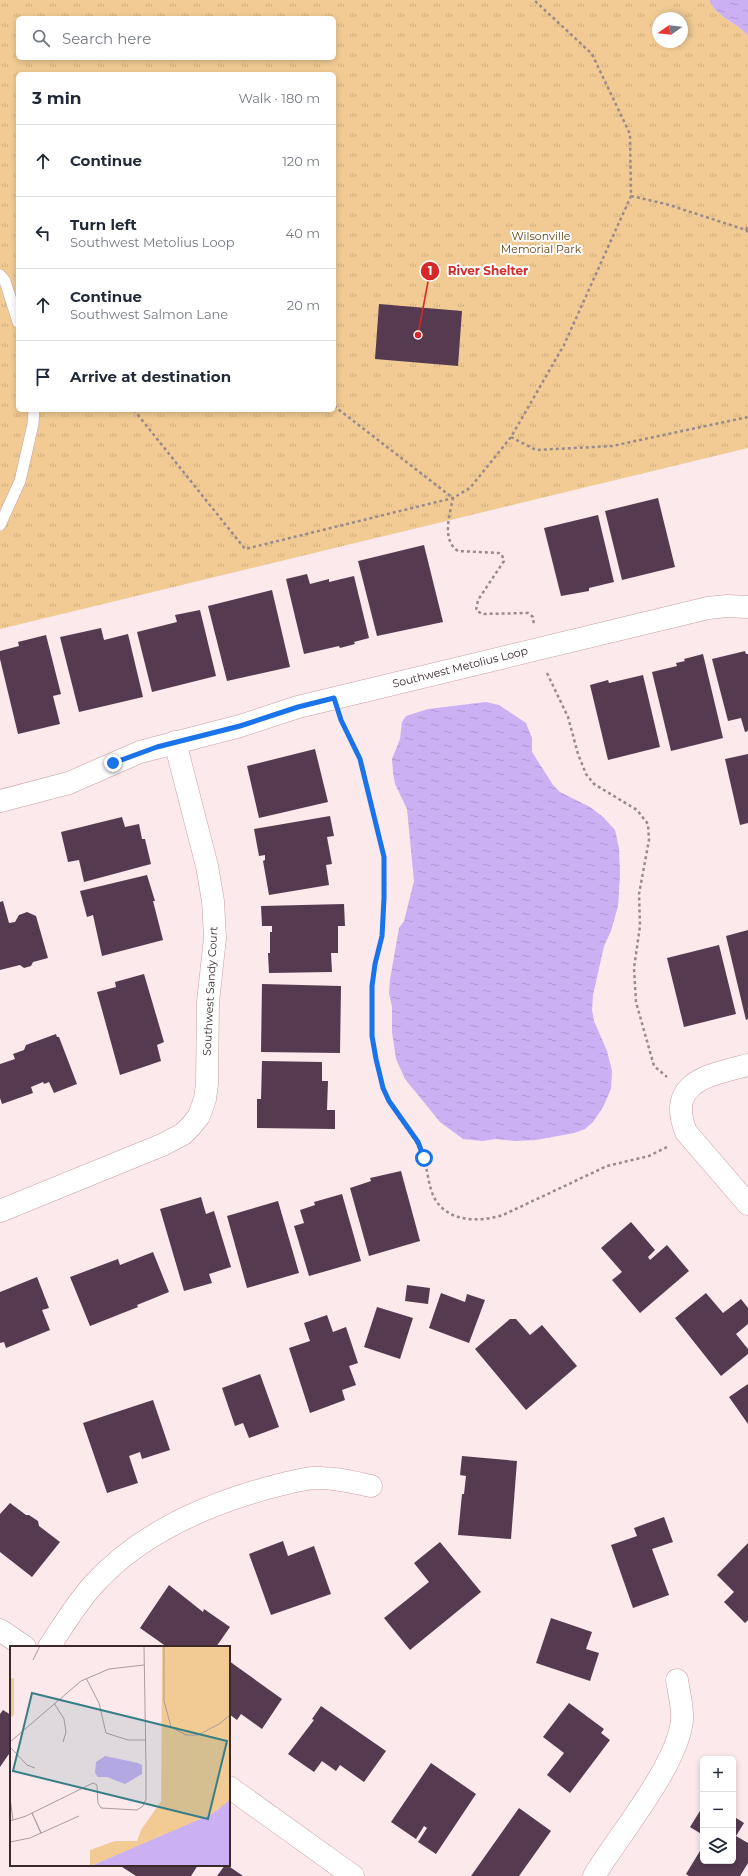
<!DOCTYPE html>
<meta charset="utf-8">
<style>
:root{--surface:#fff;--page:#f2f2f3;--text:#1f2937;--muted:#747a83;--line:#e0e1e3}
body{margin:0;font-family:Montserrat,sans-serif;background:var(--page);color:var(--text)}
.controls{position:absolute;right:12px;bottom:12px;display:grid;overflow:hidden;border-radius:6px;box-shadow:0 2px 6px #0003}
.controls button{width:36px;height:36px;display:grid;place-items:center;padding:0;border:0;border-bottom:1px solid var(--line);background:var(--surface);color:var(--text);font:20px sans-serif}
.compass{position:absolute;left:652px;top:12px;width:36px;height:36px;border-radius:50%;background:var(--surface);box-shadow:0 2px 6px #0003;rotate:256deg}
.stop{position:absolute;width:12px;height:12px;margin:-9px;border:3px solid #1a73e8;border-radius:50%;background:#fff}
.stop.end{background:#1a73e8;border-color:#fff;box-shadow:0 1px 4px #0008}
.list{margin:0;padding:0;list-style:none}
h2{display:flex;justify-content:space-between;align-items:center;height:52px;margin:0;padding:0 16px;font-size:17px}
h2 small{font-size:13px;font-weight:400;color:var(--muted)}
.list li{display:grid;grid-template-columns:26px 1fr auto;gap:12px;align-items:center;box-sizing:border-box;height:72px;padding:0 16px;border-top:1px solid var(--line)}
.list b{display:block;font-size:15px;white-space:nowrap}
.list p{margin:0;font-size:13px;white-space:nowrap;color:var(--muted)}
.list em{font-size:13px;font-style:normal;color:var(--muted)}
.icon{flex:none;width:22px;height:22px;fill:none;stroke:currentColor;stroke-width:2;stroke-linecap:round;stroke-linejoin:round}
.map{position:relative;flex:none;width:748px;height:1876px;overflow:hidden}
.search{position:absolute;background:var(--surface);box-shadow:0 2px 6px #0003;left:16px;top:16px;width:320px;height:44px;display:flex;align-items:center;gap:10px;box-sizing:border-box;padding:0 14px;border-radius:6px;color:var(--muted);font-size:15px}
.panel{position:absolute;background:var(--surface);box-shadow:0 2px 6px #0003;left:16px;top:72px;width:320px;height:340px;border-radius:6px}
.map>svg:first-child{display:block}
</style>
<div class="map">
<svg width="748" height="1876" viewBox="0 0 748 1876">
<defs>
<pattern id="park-tufts" width="24" height="20" patternUnits="userSpaceOnUse"><rect width="24" height="20" fill="#f1cb93"/><path d="M3 7l-1-3M5 7V3M7 7l1-3M15 17l-1-3M17 17v-4M19 17l1-3" fill="none" stroke="#cfae7f"/></pattern>
<pattern id="water-ripples" width="26" height="14" patternUnits="userSpaceOnUse"><rect width="26" height="14" fill="#cbb0f3"/><path d="M2 4q2-2 4 0t4 0M15 11q2-2 4 0t4 0" fill="none" stroke="#af97d0"/></pattern>
</defs>
<rect width="100%" height="100%" fill="#fbe9eb"/>
<path fill="url(#park-tufts)" fill-rule="evenodd" d="M0,0H709C717,18 737,22 748,36V448L0,629ZM18,18H334V58H18ZM658,18H682V42H658ZM18,74H334V410H18Z"/>
<path fill="url(#water-ripples)" d="M709,0H748V36C737,22 717,18 709,0Z
M486,702L499,705L526,723L532,738V752L553,785L560,792L590,807L603,817L615,830L619,848L620,875L618,906L611,931L604,946L593,995L592,1010L594,1021L607,1051L612,1071L611,1089L603,1107L593,1122L585,1129L574,1133L536,1140L516,1141L496,1139L482,1141L463,1139L440,1122L405,1079L396,1059L392,1032V1007L389,993L390,980L399,928L404,921L414,881L407,809L395,784L393,772L392,759L400,739L402,722L406,716L428,709Z"/>
<path fill="#563b50" d="M379,304L462,311L458,366L375,359Z
M658,498L675,567L622,580L605,511Z
M598,515L614,582L589,588V591L561,596L544,528Z
M424,545L443,622L377,636L358,561Z
M307,574L310,584L329,579V582L354,576L369,638L354,642L355,644L340,648L339,646L304,654L286,579Z
M272,590L290,667L227,681L208,606Z
M200,610L216,676L152,692L137,632L177,622L175,615Z
M101,628L104,640L128,634L143,697L79,712L60,637Z
M46,635L61,694L53,696L60,724L18,734L0,659V651L19,646L18,642Z
M745,651L746,654H748V731L745,732L741,718L728,721L712,659Z
M703,654L723,738L671,751L652,672L677,666L676,663L685,661L684,659Z
M643,675L660,747L608,760L590,685L608,680L609,683Z
M315,749L328,802L259,818L247,766Z
M748,754V823L740,825L725,759Z
M330,816L334,836L327,837L332,864L326,865L329,885L269,895L263,861L265,860V855L259,856L254,829Z
M122,817L125,827L139,824L142,839H145L151,864L84,882L79,860L68,862L61,832Z
M147,875L155,901H153L163,940L102,956L93,915L87,917L80,891Z
M3,901L9,923L15,922L19,915L27,912L36,916L48,958L33,962L31,966L24,968L20,965L0,970V902Z
M344,904L345,926H338V953H331L332,972L269,973L268,953H270V932H272V926H262L261,906Z
M748,930V1019L746,1020L726,936Z
M719,945L736,1014L684,1027L667,958Z
M144,974L164,1042L157,1045L161,1061L120,1075L97,992L116,987L115,982Z
M262,984L341,986L340,1053L261,1052Z
M56,1034L57,1037H59L77,1084L54,1093L49,1082L44,1084L43,1082L31,1087L33,1093L2,1104L0,1098V1064L15,1059L13,1054L24,1050L26,1045Z
M262,1061L322,1062V1081H328L327,1110H335V1129L257,1128V1099H261Z
M401,1171L420,1241L369,1256L350,1188L371,1181L370,1178Z
M342,1194L361,1261L309,1276L294,1226L304,1223L300,1210L315,1205L314,1202Z
M201,1197L206,1214L214,1211L231,1267L209,1274L212,1283L184,1291L160,1209Z
M278,1201L299,1273L247,1288L227,1216Z
M631,1222L655,1250L648,1257L650,1260L667,1245L689,1271L640,1313L612,1280L622,1272L601,1248Z
M153,1252L169,1292L137,1305L138,1307L90,1326L70,1277L118,1259L120,1265Z
M37,1277L49,1308L42,1310L50,1330L6,1348L4,1342L0,1343V1292Z
M407,1285L430,1288L428,1304L405,1301Z
M441,1293L465,1302L467,1294L485,1300L469,1343L429,1328Z
M706,1293L723,1313L741,1299L748,1308V1324L736,1334L748,1349V1354L721,1376L675,1318Z
M377,1307L413,1318L400,1359L364,1347Z
M327,1315L333,1332L346,1327L358,1363L349,1366L356,1385L342,1390L345,1400L310,1413L289,1348L310,1341L304,1323Z
M510,1319H516L530,1335L542,1325L577,1366L526,1410L475,1349Z
M260,1374L279,1427L249,1438L243,1423L235,1426L222,1388Z
M748,1384V1424L729,1397Z
M153,1400L170,1450L142,1459L140,1452L129,1456L138,1483L107,1493L83,1423Z
M462,1456L517,1461L511,1539L458,1535L462,1494H464L466,1476L460,1475Z
M10,1503L26,1515H29L38,1521L39,1526L60,1542L32,1577L0,1552V1514Z
M664,1517L673,1542L652,1549L669,1595L633,1608L611,1545L637,1536L634,1528Z
M283,1541L288,1556L314,1546L331,1594L271,1615L249,1554Z
M440,1542L481,1592L410,1650L384,1618L429,1582L414,1563Z
M748,1543V1620L745,1623L724,1602L734,1592L717,1575Z
M169,1585L203,1612L204,1609L230,1627L216,1647H167L140,1628Z
M551,1618L592,1632L586,1649L599,1653L590,1681L536,1663Z
M229,1661L282,1699L262,1729L241,1714L237,1720L229,1714Z
M569,1703L604,1729L601,1733L610,1740L570,1793L547,1775L564,1753L543,1737Z
M321,1706L386,1751L364,1782L340,1765L336,1771L322,1761L314,1772L288,1754L314,1720L312,1719Z
M3,1710L11,1715V1751L0,1767V1714Z
M431,1763L476,1794L436,1854L418,1842L427,1828L424,1826L416,1839L391,1822Z
M703,1806V1835L690,1827Z
M519,1808L551,1831L519,1876H471Z
M733,1816L744,1823L736,1836L748,1843V1863L740,1876H689L686,1874L703,1846V1861H733Z
M119,1865H198L191,1876H136Z
M225,1865H227L243,1876H217Z"/>
<g fill="none" stroke-linecap="round" stroke-linejoin="round">
<defs>
<path id="lane" d="M0,275L5,281L18,322
M0,525L20,481L33,424L34,410"/>
<path id="street" d="M0,801L69,783L140,752L240,726L298,707L708,608L727,606L748,607
M748,1065C710,1075 666,1081 686,1132L748,1204
M0,1211L162,1145L183,1134L191,1126L199,1116L205,1099L207,1084L208,1002L215,938L213,901L207,866L175,742
M0,1630L25,1647
M49,1647C63,1626 76,1604 93,1585C138,1535 200,1507 264,1489C280,1485 298,1479 315,1478C334,1477 352,1482 371,1486
M229,1787L353,1876
M594,1876C618,1836 678,1765 682,1720C683,1708 679,1693 677,1680"/>
</defs>
<use href="#lane" stroke="#c89fa4" stroke-width="12"/>
<use href="#street" stroke="#c89fa4" stroke-width="23"/>
<path stroke="#9b8a8c" stroke-width="2.5" stroke-dasharray="3 3" stroke-linecap="butt" d="M631,196L666,204L746,230L748,232
M746,230L748,225
M334,406L453,498C450,514 441,540 458,551L499,553L502,555L504,561L478,600L476,610L482,614L528,613L533,617L534,625
M134,410L245,549L453,498L470,488L511,437L564,345L631,196L630,134L592,54L534,0
M511,437L536,450L612,446L748,417
M547,673L568,717L578,754L586,774L594,784L637,810L648,824L649,840L639,894L640,926L634,968L636,1002L652,1059L654,1066L667,1077
M342,722C348,734 355,745 360,757C366,774 368,793 372,810C376,826 382,842 384,857C386,883 385,911 381,936C380,946 376,956 375,966C369,1005 370,1050 383,1088C391,1113 413,1131 423,1156C428,1169 428,1187 435,1199C449,1223 480,1222 503,1215L607,1166L649,1156L667,1147"/>
<use href="#lane" stroke="#fff" stroke-width="11"/>
<use href="#street" stroke="#fff" stroke-width="22"/>
</g>
<g fill="none" stroke-linecap="round" stroke-linejoin="round">
<path stroke="#1a73e8" stroke-width="5" d="M113,763L157,747L240,726L298,707L334,698L341,720L360,759L384,857V898L382,936L375,964L372,986V1036L376,1059L383,1088L389,1101L418,1142L424,1158"/>
</g>
<g text-anchor="middle" stroke-width="4" stroke-linejoin="round" paint-order="stroke">
<g font-size="11" fill="#634513" stroke="#fff">
<text x="541" y="240">Wilsonville<tspan x="541" dy="13">Memorial Park</tspan></text>
</g>
<g font-size="11" fill="#39292b" stroke="#fff">
<text transform="translate(460 667) rotate(-14)" y="4">Southwest Metolius Loop</text>
<text transform="translate(210 991) rotate(-87)" y="4">Southwest Sandy Court</text>
</g>
</g>
<g transform="translate(10 1646)">
<rect width="220" height="220" fill="#fbe9eb"/>
<path d="M4,32V69L0,72V33ZM154,151L220,154L215,159L132,199L80,220V204L105,195H127L131,184Z" fill="#f1cb93"/>
<path d="M152,0H220V154L202,168L156,189H151Z" fill="#f1cb93"/>
<path d="M95,110L128,117L132,119V128L115,138L97,131H88L85,127L86,116ZM220,154V220H81L202,168Z" fill="#cbb0f3"/>
<path fill="none" stroke="#ad9c9e" stroke-width="1" d="M154,0V55L161,81L176,89H188L209,78L220,69M23,14L30,0M76,32L89,57L96,87L118,94H135M44,57L54,73L56,86L53,96M0,96L71,35L99,23L134,19M0,101L17,119L25,122M0,152L3,174M22,167L31,187M22,167L31,187M0,175L16,170L83,137L87,139L88,157L91,162L127,164L133,160L136,153V120L134,0M0,196L20,192L69,170"/>
<path fill="#377f84" fill-opacity="0.15" stroke="#377f84" stroke-width="2" d="M22,47L217,95L198,173L3,125Z"/>
<rect width="220" height="220" fill="none" stroke="#39292b" stroke-width="2"/>
</g>
<path fill="none" stroke="#d62828" stroke-width="1.5" d="M418 335L430 271"/>
<g fill="#d62828" stroke="#fff" stroke-width="1.5">
<circle cx="418" cy="335" r="4"/>
<circle cx="430" cy="271" r="10"/>
</g>
<g font-size="12" text-anchor="middle" font-weight="bold" fill="#fff">
<text x="430" y="275">1</text>
</g>
<g font-size="12" text-anchor="middle" font-weight="bold" fill="#d62828" stroke="#fff" stroke-width="4" stroke-linejoin="round" paint-order="stroke">
<text x="488" y="275">River Shelter</text>
</g>
</svg>
<div class="controls">
<button>+</button>
<button>−</button>
<button><svg class="icon" aria-label="layers" viewBox="0 0 24 24"><path d="M12 4l9 5-9 5-9-5zM3 14l9 5 9-5"/></svg></button>
</div>
<svg class="compass" viewBox="-18 -18 36 36"><path d="M0-13l5 13h-10z" fill="#e53935"/><path d="M0 13l5-13h-10z" fill="#747a83"/></svg>
<div class="stop" style="left:424px;top:1158px"></div>
<div class="stop end" style="left:113px;top:763px"></div>
<div class="search"><svg class="icon" aria-label="search" viewBox="0 0 24 24"><circle cx="10" cy="10" r="6"/><path d="M15 15l6 6"/></svg>Search here</div>
<section class="panel">
<h2>3 min<small>Walk · 180 m</small></h2>
<ul class="list">
<li><svg class="icon" aria-label="ahead" viewBox="0 0 24 24"><path d="M12 20V5M6 11l6-6 6 6"/></svg><div><b>Continue</b></div><em>120 m</em></li>
<li><svg class="icon" aria-label="left" viewBox="0 0 24 24"><path d="M17 20v-9H6M10 6l-5 5 5 5"/></svg><div><b>Turn left</b><p>Southwest Metolius Loop</p></div><em>40 m</em></li>
<li><svg class="icon" aria-label="ahead" viewBox="0 0 24 24"><path d="M12 20V5M6 11l6-6 6 6"/></svg><div><b>Continue</b><p>Southwest Salmon Lane</p></div><em>20 m</em></li>
<li><svg class="icon" aria-label="arrive" viewBox="0 0 24 24"><path d="M6 21V4h12l-3 4 3 4H6"/></svg><div><b>Arrive at destination</b></div></li>
</ul>
</section>
</div>
